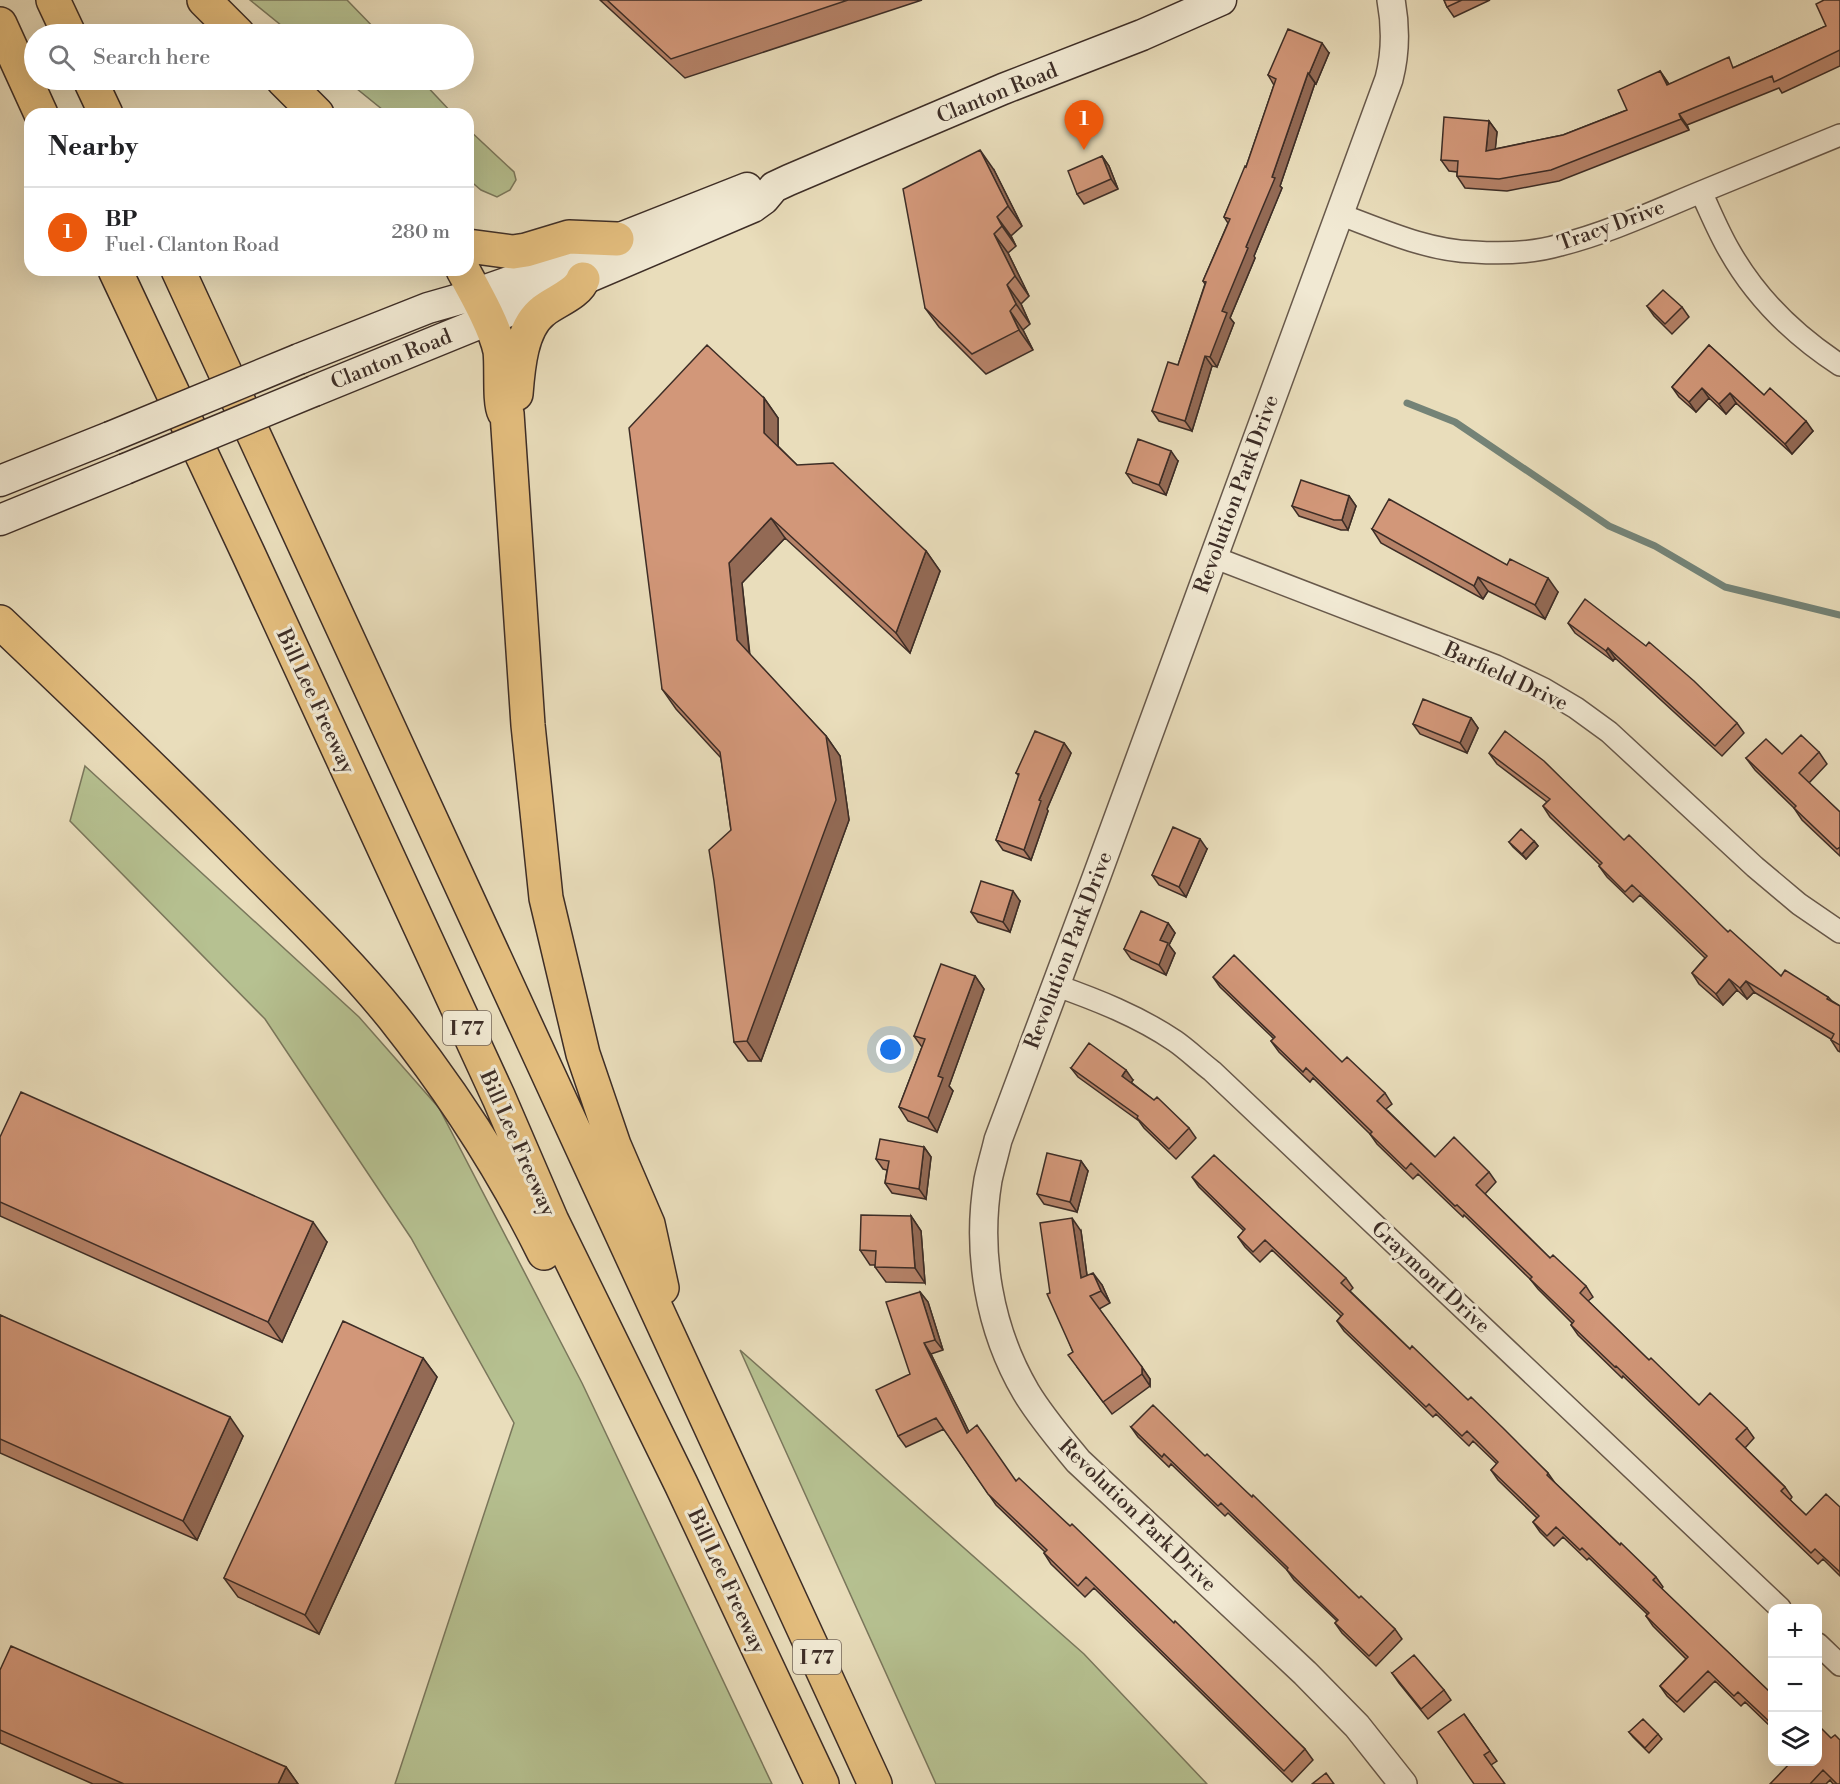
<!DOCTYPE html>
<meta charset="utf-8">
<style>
:root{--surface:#fff;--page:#f2f2f2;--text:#202124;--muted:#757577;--line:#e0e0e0;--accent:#ea580c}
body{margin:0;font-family:"Libre Bodoni",serif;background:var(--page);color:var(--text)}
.controls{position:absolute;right:18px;bottom:18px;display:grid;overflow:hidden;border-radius:12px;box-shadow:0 6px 24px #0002}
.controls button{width:54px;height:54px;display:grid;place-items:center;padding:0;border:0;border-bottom:2px solid var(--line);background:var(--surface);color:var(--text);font:30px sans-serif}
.you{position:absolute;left:891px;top:1050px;width:21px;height:21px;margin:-15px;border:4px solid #fff;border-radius:50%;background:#1a73e8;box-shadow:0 0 0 9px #1a73e833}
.badge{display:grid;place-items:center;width:39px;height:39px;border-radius:50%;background:var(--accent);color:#fff;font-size:20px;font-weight:700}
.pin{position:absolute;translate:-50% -50px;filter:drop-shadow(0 2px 3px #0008)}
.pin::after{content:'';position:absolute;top:32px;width:21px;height:18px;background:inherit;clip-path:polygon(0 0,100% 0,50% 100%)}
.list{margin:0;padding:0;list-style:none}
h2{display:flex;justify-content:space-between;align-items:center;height:78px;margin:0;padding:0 24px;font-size:26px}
h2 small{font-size:20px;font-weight:400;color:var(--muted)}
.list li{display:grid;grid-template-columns:39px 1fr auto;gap:18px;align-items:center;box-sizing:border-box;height:90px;padding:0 24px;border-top:2px solid var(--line)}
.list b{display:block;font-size:22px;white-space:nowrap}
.list p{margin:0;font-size:20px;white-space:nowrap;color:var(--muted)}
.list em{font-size:20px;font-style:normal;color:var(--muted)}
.icon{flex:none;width:33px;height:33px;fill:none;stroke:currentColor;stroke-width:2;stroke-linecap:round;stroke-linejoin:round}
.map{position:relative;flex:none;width:1840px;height:1784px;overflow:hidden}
.search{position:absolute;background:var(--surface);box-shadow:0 6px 24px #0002;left:24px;top:24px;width:450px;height:66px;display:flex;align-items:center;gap:15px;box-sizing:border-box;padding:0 21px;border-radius:33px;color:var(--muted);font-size:22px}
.panel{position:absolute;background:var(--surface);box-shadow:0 6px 24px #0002;left:24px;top:108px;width:450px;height:168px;border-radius:18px}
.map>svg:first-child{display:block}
</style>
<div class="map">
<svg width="1840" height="1784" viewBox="0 0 1840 1784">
<rect width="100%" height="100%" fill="#e9ddbb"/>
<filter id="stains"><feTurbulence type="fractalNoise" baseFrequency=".00333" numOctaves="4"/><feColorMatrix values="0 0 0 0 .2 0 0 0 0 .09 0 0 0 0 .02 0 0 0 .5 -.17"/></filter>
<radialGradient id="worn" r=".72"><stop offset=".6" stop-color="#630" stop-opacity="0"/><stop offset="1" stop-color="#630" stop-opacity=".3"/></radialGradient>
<path fill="#b6c191" stroke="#7a775c" stroke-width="1.5" d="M250,0H347L380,34H292Z
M346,80H421L453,114H388Z
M468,129L514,172L516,180L510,190L497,197L481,190L468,179Z
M85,766L359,1017L439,1108L582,1383L772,1784H395L514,1423L411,1238L265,1019L70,821Z
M740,1350L1084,1654L1207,1784H936Z"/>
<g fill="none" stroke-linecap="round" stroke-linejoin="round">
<path stroke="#748377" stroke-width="7" d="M1407,403L1455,422L1609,526L1655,546L1725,587L1840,615"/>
<defs>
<path id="minor" d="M1701,192C1710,211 1718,231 1729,250C1756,298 1794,335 1840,365
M1339,214C1382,230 1428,251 1474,252C1503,254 1533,253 1560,245C1608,233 1655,211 1701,192C1747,173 1794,154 1840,135
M1213,557L1496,666L1544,689L1576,708L1609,732L1755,867L1799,904L1840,932
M1055,985C1097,1000 1138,1016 1175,1041C1188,1050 1199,1061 1212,1071L1780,1608
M1818,1644L1840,1665"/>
<path id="tertiary" d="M1391,0C1396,27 1396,52 1389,79L1096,878L998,1140C995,1153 991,1166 988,1180C976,1252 989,1329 1026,1392C1041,1417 1060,1439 1078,1461L1305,1673L1357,1726L1403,1784"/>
<path id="secondary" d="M299,359L428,308L463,298L506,283L747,188
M314,391L488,320L753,207L764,199L774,187L789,180L1003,89L1142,35L1221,0
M0,481L110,437
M0,520L125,469"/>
<path id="motorway" d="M53,0L69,34
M204,0L238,34
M0,24L41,114
M90,80L106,114
M283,80L317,114
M468,246L513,252L526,250L569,237L617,239
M115,270L248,553L499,1098L552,1221L681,1484L822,1784
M178,270L875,1784
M463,270C475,292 495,327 500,351C502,365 499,403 504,412L507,413L528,725L546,898L583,1054L614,1145L648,1224L662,1288
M516,394C518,368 521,328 543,311C555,301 578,294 583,279
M0,622C78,696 155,770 231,846C286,902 344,956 393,1017C451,1090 503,1170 544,1253"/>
</defs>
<use href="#minor" stroke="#68594b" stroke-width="24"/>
<use href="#tertiary" stroke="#68594b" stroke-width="30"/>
<use href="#secondary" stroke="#3d2d26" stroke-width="33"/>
<use href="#motorway" stroke="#3d2d26" stroke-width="36"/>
<use href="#minor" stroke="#f1e9d3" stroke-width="21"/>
<use href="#tertiary" stroke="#f1e9d3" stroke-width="27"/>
<use href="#secondary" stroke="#f1e9d3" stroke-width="30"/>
<use href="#motorway" stroke="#e4be7e" stroke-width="33"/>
<defs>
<path id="secondary-bridge" d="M110,437L299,359
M125,469L314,391"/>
</defs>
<use href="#secondary-bridge" stroke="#3d2d26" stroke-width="33" stroke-linecap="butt"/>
<use href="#secondary-bridge" stroke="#f1e9d3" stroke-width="30"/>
</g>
<path fill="#b58268" stroke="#3d2d26" stroke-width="1.5" d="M600,0H922L685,78Z
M1444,0H1490L1454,17L1447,7Z
M1840,0V66L1782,93L1779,88L1687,125L1689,130L1559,181L1507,191L1465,188L1457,176V172L1449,171L1441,160L1489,121L1497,132L1495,149L1563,135L1627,110L1660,71L1669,84L1735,67L1826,26Z
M1329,53L1316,84L1315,83L1280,186L1282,188L1254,256L1255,258L1230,318L1234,323L1217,367L1212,366L1192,431L1159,421L1152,411L1178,365L1205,284L1203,281L1228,223L1224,217L1246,167L1274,85L1268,75Z
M1102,156L1109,166L1118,189L1084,204L1077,194Z
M994,170L1022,226L1011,236L1016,246L1008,253L1029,296L1021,304L1030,324L1023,330L1033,350L986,374L939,327L925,308Z
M1647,306L1682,307L1689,317L1672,334L1654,316Z
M1709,345L1764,395L1813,431L1792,454L1736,403L1726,414L1709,398L1696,412L1679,397L1672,387Z
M764,398L778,418V446L797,465L926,551L940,571L910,653L785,538L742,583L750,655L826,736L840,756L849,820L761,1061H748L734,1042L731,830L721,758L676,709L662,689Z
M1178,461L1166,495L1133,483L1126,473Z
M1349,496L1356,506L1348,530H1341L1299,516L1292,506Z
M1372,529L1507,565L1558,592L1545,619L1488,591L1483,599L1381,543Z
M1568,623L1737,723L1744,733L1722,756L1615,658L1613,661L1575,633Z
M1471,718L1478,728L1467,753L1420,734L1413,724Z
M1064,743L1071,753L1047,809L1048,811L1031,860L1003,850L996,840L1019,776L1016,773Z
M1819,752L1827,764L1809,783L1840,812V856L1802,820L1794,808L1755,770L1746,758L1782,754Z
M1489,753L1624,840L1728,932L1781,976L1828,997L1832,1001L1840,1006V1052L1838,1051L1831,1040V1039L1754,992L1747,999L1737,990L1723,1005L1699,984L1692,973L1705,958L1640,895L1633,902L1607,877L1599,866L1600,865L1550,817L1543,806L1547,802L1497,764Z
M1534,841L1538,846L1526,859L1513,847L1509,842Z
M1207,849L1186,897L1159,885L1152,875Z
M1020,901L1010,932L978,922L971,912Z
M1168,923L1175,933L1169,945L1175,953L1166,975L1131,959L1124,949Z
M975,976L984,989L949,1086L953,1091L937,1132L908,1121L899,1107L922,1047L914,1036Z
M1213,977L1342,1062L1385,1093L1392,1104L1386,1109L1435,1157L1489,1172L1496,1182L1485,1194L1550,1258L1586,1286L1593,1297L1588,1301L1649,1360L1699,1405L1747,1428L1754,1438L1745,1448L1785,1487L1792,1497L1790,1500L1806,1515L1840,1507V1576L1823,1559L1818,1564L1623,1376L1622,1378L1578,1335L1571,1325L1572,1323L1538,1289L1530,1279L1464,1215L1463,1217L1418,1174L1413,1179L1377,1144L1370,1134L1313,1078L1310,1082L1279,1052L1271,1041L1274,1039L1220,987Z
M1071,1068L1133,1080L1131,1082L1189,1128L1196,1138L1176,1159L1144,1128L1139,1121L1078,1077Z
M0,1137L327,1242L282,1342L0,1216Z
M924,1147L931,1157L926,1199L892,1193L885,1183L887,1170L883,1169L876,1159Z
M1081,1161L1088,1171L1077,1212L1044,1204L1037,1194Z
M1192,1177L1346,1278L1353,1288L1350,1291L1410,1349L1468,1400L1548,1473L1555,1483L1620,1545L1656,1577L1663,1587L1661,1589L1773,1695V1729L1745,1702L1741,1706L1715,1681L1684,1712L1667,1696L1660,1686L1686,1659L1653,1626L1646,1616L1647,1614L1589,1558L1587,1560L1563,1537L1554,1546L1540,1532L1533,1522L1537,1518L1498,1480L1491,1470L1497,1464L1473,1441L1469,1446L1436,1414L1433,1417L1344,1331L1337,1321L1341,1316L1272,1250L1260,1262L1245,1247L1238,1237L1244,1231L1199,1187Z
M911,1216L921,1231L925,1283L886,1282L875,1267V1265H870L860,1250Z
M1081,1231L1087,1275L1102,1285L1110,1303L1099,1309L1150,1379V1386L1112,1414L1077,1367L1073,1352L1050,1293Z
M920,1292L928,1302L943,1350L931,1354L969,1432L1016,1481L1070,1526L1305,1749L1313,1760L1292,1782L1094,1588L1085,1597L1051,1564L1044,1553L1045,1552L996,1505L944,1429L906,1447L898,1436L910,1374Z
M0,1315L243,1436L197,1540L0,1453Z
M423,1358L437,1377L319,1634L238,1597L224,1578Z
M1131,1427L1205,1456L1252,1497L1359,1598L1395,1629L1402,1639L1376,1666L1342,1633L1335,1623L1337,1621L1294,1580L1287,1570L1228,1513L1225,1516L1171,1464L1169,1467L1138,1437Z
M0,1670L286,1767L298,1784H93L0,1743Z
M1392,1673L1444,1690L1451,1700L1428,1719L1399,1683Z
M1464,1714L1497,1761L1491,1765L1474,1784Z
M1629,1732L1658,1734L1662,1739L1649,1753L1633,1737Z
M1818,1761L1840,1784H1833L1830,1780L1826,1784H1770Z"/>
<path fill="#936a55" stroke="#3d2d26" stroke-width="1.5" d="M1322,43L1329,53L1316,84L1309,74Z
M1660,71L1668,83L1674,97L1667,85Z
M1308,73L1315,83L1280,186L1282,188L1254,256L1255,258L1230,318L1234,323L1217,367L1210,357L1222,311L1272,177Z
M1679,114L1687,125L1689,130L1681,119Z
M1489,121L1497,132L1494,163L1486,151Z
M980,150L994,170L1022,226L1008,206Z
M1102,156L1109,166L1118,189L1111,179Z
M997,217L1011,236L1016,246L1002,226Z
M994,234L1008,253L1029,296L1015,276Z
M1007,285L1021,304L1030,324L1016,304Z
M1010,311L1023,330L1033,350L1019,330Z
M1205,356L1212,366L1192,431L1185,421Z
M1702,388L1709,398L1696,412L1689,402Z
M1730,393L1736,403L1726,414L1719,404Z
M764,398L778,418V453L764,433Z
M1806,421L1813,431L1792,454L1785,444Z
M1171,451L1178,461L1166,495L1159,485Z
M1349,496L1356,506L1348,530L1342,520Z
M771,518L785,538L742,583L750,660L737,640L729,563Z
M926,551L940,571L910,653L896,633Z
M1478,577L1488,591L1483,599L1474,586Z
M1548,578L1558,592L1545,619L1535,605Z
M1608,648L1615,658L1613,661L1606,651Z
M1471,718L1478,728L1467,753L1460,743Z
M826,736L840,756L849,820L761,1061L747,1041Z
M1064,743L1071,753L1047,809L1048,811L1031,860L1024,850L1039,800Z
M1200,839L1207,849L1186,897L1179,887Z
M1534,841L1538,846L1526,859L1522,854Z
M1013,891L1020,901L1010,932L1003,922Z
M1168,923L1175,933L1169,945L1175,953L1166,975L1159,965L1160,940Z
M975,976L984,989L949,1086L953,1091L937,1132L928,1118L938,1076Z
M1729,979L1737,990L1723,1005L1716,994Z
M1746,981L1754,992L1747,999L1740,988Z
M1126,1070L1133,1080L1129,1086L1122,1076Z
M924,1147L931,1157L926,1199L919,1189Z
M1081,1161L1088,1171L1077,1212L1070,1202Z
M911,1216L921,1231L925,1283L915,1268Z
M1072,1218L1081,1231L1089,1291L1081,1278Z
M313,1222L327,1242L282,1342L268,1322Z
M1093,1273L1102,1285L1110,1303L1101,1291Z
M920,1292L928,1302L943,1350L935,1340Z
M924,1343L931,1354L975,1444L967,1433Z
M423,1358L437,1377L319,1634L305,1615Z
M1142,1367L1150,1379V1386L1142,1374Z
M230,1417L243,1436L197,1540L183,1521Z
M286,1767L298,1784H278Z"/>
<path fill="#d29779" stroke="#3d2d26" stroke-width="1.5" d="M607,0H848L671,59Z
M1444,0H1462L1447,7Z
M1824,0H1840V50L1774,82L1772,76L1679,114L1681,119L1551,170L1499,179L1457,176L1458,161L1441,160L1444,117L1489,121L1486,151L1563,135L1627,110L1618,90L1660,71L1667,85L1729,57L1733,68L1826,26L1816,4Z
M1288,29L1322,43L1309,74L1308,73L1272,177L1275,178L1246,247L1248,248L1222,311L1227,313L1210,357L1205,356L1185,421L1152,411L1168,362L1178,365L1206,282L1203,281L1230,219L1224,217L1245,166L1246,167L1276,79L1268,75Z
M980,150L1008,206L997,217L1002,226L994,234L1015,276L1007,285L1016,304L1010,311L1019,330L972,354L925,308L903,189Z
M1102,156L1111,179L1077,194L1068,171Z
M1663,290L1682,307L1665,324L1647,306Z
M707,345L764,398V433L797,465L833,463L926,551L896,633L771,518L729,563L737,640L826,736L836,800L747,1041L734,1042L714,881L709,850L731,830L720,752L662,689L629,428Z
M1709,345L1764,395L1770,388L1806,421L1785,444L1730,393L1719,404L1702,388L1689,402L1672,387Z
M1138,439L1171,451L1159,485L1126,473Z
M1301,480L1349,496L1342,520H1334L1292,506Z
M1389,499L1507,565L1510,559L1548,578L1535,605L1478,577L1474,586L1372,529Z
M1585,599L1646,646L1649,642L1694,681L1737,723L1715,746L1608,648L1606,651L1568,623Z
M1423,699L1471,718L1460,743L1413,724Z
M1035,731L1064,743L1039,800L1041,801L1024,850L996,840L1019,774L1016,773Z
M1505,731L1544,761L1624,840L1629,835L1728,932L1730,930L1781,976L1785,970L1828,997L1827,999L1840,1006V1045L1831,1040L1834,1034L1746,981L1740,988L1729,979L1716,994L1692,973L1707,956L1632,885L1625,892L1599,866L1602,863L1543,806L1550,799L1489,753Z
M1801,735L1819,752L1799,773L1840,812V847L1837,849L1794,808L1796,806L1746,758L1766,739L1782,754Z
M1173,827L1200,839L1179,887L1152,875Z
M1521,829L1534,841L1522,854L1509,842Z
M981,881L1013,891L1003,922L971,912Z
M1141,911L1168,923L1160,940L1168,943L1159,965L1124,949Z
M1234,955L1342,1062L1347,1057L1385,1093L1377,1101L1435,1157L1454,1137L1489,1172L1476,1185L1550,1258L1553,1255L1586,1286L1580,1293L1649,1360L1651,1358L1699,1405L1710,1393L1747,1428L1736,1439L1785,1487L1781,1491L1806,1515L1826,1494L1840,1507V1572L1815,1549L1811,1553L1616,1366L1615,1367L1571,1325L1574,1321L1530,1279L1532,1277L1457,1205L1455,1206L1411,1163L1406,1169L1370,1134L1372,1132L1306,1068L1303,1072L1271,1041L1275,1037L1213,977Z
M941,964L975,976L938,1076L943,1078L928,1118L899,1107L925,1039L914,1036Z
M1089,1043L1126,1070L1122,1076L1154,1100L1157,1097L1189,1128L1169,1149L1137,1118L1138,1116L1071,1068Z
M21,1092L313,1222L268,1322L0,1202V1137Z
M880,1139L924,1147L919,1189L885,1183L889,1161L876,1159Z
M1047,1153L1081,1161L1070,1202L1037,1194Z
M1214,1155L1346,1278L1341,1283L1410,1349L1412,1346L1468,1400L1471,1397L1503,1428L1548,1473L1547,1475L1620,1545L1621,1543L1656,1577L1653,1580L1773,1695V1725L1738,1692L1734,1696L1708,1671L1677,1702L1660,1686L1688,1657L1646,1616L1649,1613L1582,1548L1580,1550L1556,1527L1547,1536L1533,1522L1539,1516L1491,1470L1498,1462L1467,1431L1462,1436L1429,1404L1426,1407L1337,1321L1343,1314L1265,1240L1253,1252L1238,1237L1245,1229L1192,1177Z
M861,1215L911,1216L915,1268L875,1267L876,1251L860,1250Z
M1072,1218L1081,1278L1093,1273L1101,1291L1090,1296L1142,1367V1374L1103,1402L1068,1355L1073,1352L1047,1294L1050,1293L1040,1223Z
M920,1292L935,1340L924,1343L967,1433L977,1425L1016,1481L1019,1478L1070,1526L1072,1524L1174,1623L1175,1621L1305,1749L1284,1771L1086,1577L1078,1586L1044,1553L1047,1550L988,1494L936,1418L898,1436L876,1390L910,1374L886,1302Z
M0,1315L230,1417L183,1521L0,1439Z
M343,1321L423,1358L305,1615L224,1578Z
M1153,1405L1205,1456L1207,1454L1252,1497L1253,1495L1359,1598L1361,1596L1395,1629L1369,1656L1335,1623L1338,1620L1287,1570L1288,1568L1221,1503L1218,1506L1164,1454L1162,1457L1131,1427Z
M11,1646L286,1767L278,1784H124L0,1730V1670Z
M1414,1655L1444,1690L1421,1709L1392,1673Z
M1464,1714L1490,1751L1484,1755L1505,1784H1474L1438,1732Z
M1643,1719L1658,1734L1645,1748L1629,1732Z
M1818,1725L1831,1738L1835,1735L1840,1740V1784H1837L1823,1770L1810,1784H1770L1792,1761H1818Z
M1326,1773L1334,1784H1312Z"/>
<g text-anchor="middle" stroke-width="6" stroke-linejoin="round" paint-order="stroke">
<g fill="#f1e9d3" stroke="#73655a" stroke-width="1.5">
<rect x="443" y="1011" width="48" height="34" rx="4.5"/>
<rect x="793" y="1640" width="48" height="34" rx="4.5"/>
</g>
<g font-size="20" font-weight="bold" fill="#3d2d26">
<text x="467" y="1035">I 77</text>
<text x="817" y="1664">I 77</text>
</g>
<g font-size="21" fill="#3d2d26" stroke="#f1e9d3">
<text transform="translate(997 93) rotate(-22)" y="7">Clanton Road</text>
<text transform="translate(1611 225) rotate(-20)" y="7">Tracy Drive</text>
<text transform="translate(391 359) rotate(-22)" y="7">Clanton Road</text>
<text transform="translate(1236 494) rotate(-70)" y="7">Revolution Park Drive</text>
<text transform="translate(1506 676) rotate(25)" y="7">Barfield Drive</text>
<text transform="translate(316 701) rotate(65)" y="7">Bill Lee Freeway</text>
<text transform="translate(1068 950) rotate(-69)" y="7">Revolution Park Drive</text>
<text transform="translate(518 1143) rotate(66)" y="7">Bill Lee Freeway</text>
<text transform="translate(1431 1277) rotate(43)" y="7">Graymont Drive</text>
<text transform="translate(1138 1515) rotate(44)" y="7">Revolution Park Drive</text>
<text transform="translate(727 1581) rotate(65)" y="7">Bill Lee Freeway</text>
</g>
</g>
<rect width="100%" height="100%" filter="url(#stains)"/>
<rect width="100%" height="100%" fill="url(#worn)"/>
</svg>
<div class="controls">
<button>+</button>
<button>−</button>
<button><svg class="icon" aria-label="layers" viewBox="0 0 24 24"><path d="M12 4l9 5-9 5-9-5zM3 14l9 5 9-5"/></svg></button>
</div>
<div class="you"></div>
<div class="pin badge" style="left:1084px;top:150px">1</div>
<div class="search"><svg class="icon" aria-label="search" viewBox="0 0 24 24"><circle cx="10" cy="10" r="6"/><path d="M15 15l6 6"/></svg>Search here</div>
<section class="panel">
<h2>Nearby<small></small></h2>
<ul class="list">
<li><span class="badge">1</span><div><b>BP</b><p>Fuel · Clanton Road</p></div><em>280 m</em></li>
</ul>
</section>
</div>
